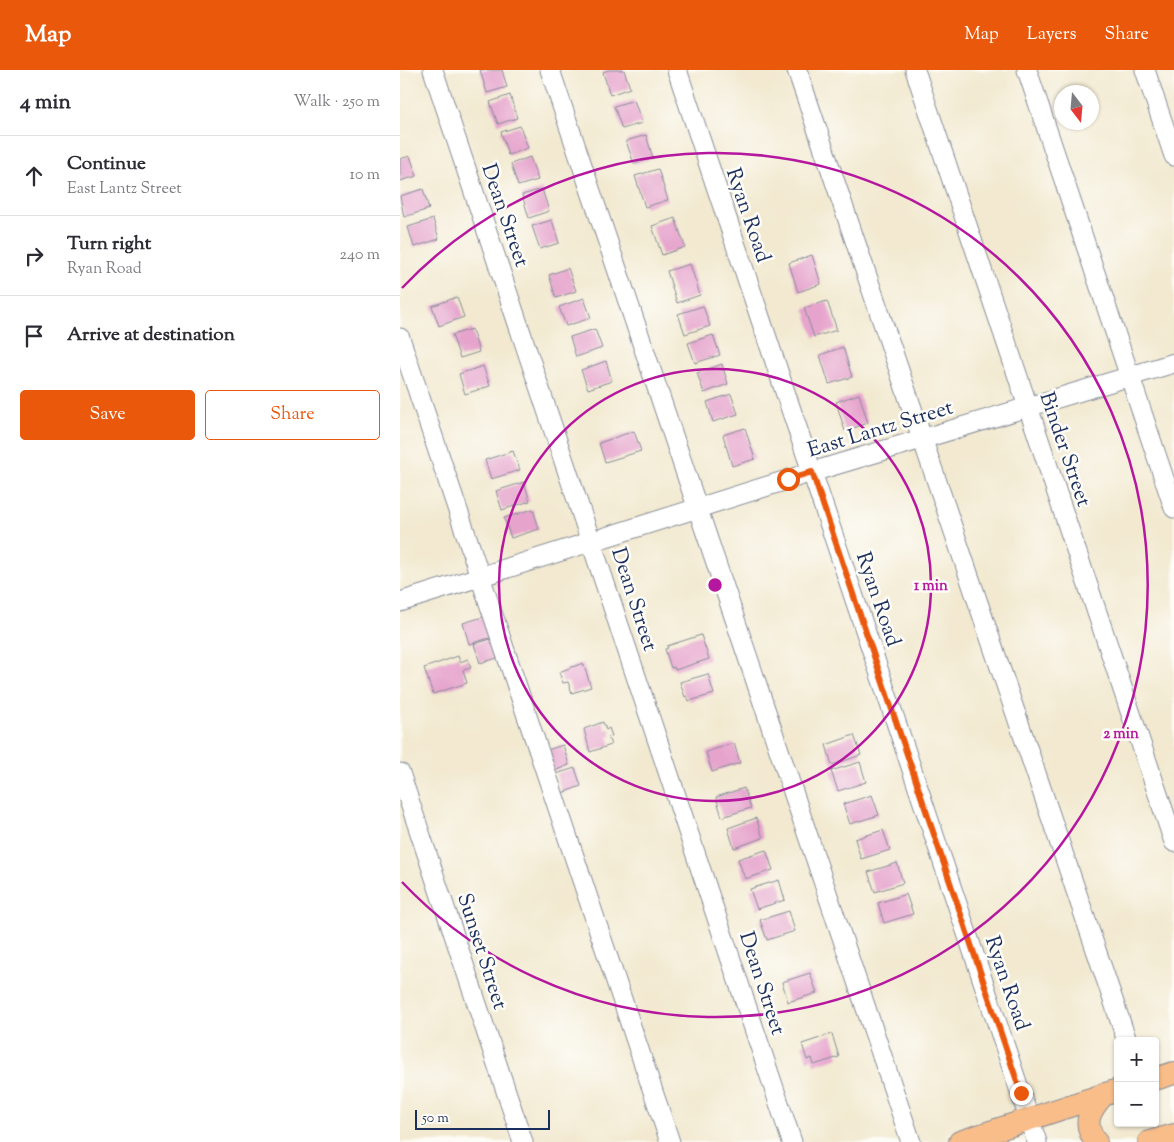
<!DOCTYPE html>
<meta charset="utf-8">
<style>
:root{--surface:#fff;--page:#f7f7f7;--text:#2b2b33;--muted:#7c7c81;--line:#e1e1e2;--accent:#ea580c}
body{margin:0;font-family:"Sorts Mill Goudy",serif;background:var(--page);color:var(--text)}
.controls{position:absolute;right:15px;bottom:15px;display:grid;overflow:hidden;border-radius:5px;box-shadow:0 1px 4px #0004}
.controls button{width:45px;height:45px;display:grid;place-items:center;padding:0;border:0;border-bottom:1px solid var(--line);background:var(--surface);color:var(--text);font:25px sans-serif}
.compass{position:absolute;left:654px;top:15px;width:45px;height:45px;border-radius:50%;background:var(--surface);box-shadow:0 1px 4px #0004;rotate:164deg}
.scale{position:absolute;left:15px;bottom:12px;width:135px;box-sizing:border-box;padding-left:5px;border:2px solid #1b2f5e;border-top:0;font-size:14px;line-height:18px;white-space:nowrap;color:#1b2f5e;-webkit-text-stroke:4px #fdfcf7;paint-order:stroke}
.stop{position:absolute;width:15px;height:15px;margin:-11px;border:4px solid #ea580c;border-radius:50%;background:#fff}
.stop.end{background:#ea580c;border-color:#fff;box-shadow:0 1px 5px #0008}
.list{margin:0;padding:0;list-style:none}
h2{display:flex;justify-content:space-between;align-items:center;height:65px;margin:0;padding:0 20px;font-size:21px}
h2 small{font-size:16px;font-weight:400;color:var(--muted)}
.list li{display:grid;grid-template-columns:32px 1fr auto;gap:15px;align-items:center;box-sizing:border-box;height:80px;padding:0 20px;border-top:1px solid var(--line)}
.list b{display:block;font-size:19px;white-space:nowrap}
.list p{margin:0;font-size:16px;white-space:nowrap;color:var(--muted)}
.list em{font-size:16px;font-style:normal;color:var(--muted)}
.actions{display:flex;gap:10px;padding:15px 20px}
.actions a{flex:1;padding:11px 0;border:1px solid var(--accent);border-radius:5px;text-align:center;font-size:18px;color:var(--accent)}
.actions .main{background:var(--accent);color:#fff}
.icon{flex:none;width:28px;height:28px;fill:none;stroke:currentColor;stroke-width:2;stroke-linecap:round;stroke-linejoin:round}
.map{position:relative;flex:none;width:774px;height:1072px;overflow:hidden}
header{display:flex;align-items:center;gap:30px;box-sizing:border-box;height:70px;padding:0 25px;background:var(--accent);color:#fff}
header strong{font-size:24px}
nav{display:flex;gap:28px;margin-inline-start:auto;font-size:18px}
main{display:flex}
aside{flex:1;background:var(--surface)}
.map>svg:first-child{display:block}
</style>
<header>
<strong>Map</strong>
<nav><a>Map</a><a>Layers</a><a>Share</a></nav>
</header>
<main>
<aside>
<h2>4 min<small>Walk · 250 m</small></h2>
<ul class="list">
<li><svg class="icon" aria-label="ahead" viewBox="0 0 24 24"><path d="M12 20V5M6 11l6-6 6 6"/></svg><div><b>Continue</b><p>East Lantz Street</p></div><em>10 m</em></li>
<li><svg class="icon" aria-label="right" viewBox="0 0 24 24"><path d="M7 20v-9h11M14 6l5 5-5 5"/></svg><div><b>Turn right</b><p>Ryan Road</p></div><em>240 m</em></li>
<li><svg class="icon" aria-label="arrive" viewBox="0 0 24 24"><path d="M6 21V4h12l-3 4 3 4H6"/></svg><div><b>Arrive at destination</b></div></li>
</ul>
<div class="actions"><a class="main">Save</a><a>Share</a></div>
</aside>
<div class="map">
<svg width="774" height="1072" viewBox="0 0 774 1072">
<rect width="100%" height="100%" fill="#fdfcf7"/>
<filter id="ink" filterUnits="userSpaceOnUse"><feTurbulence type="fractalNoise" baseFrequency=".02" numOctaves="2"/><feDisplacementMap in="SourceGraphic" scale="10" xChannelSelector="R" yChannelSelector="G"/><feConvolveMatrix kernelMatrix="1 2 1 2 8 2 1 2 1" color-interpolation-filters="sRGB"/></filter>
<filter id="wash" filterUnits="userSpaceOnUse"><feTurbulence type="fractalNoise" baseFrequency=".0096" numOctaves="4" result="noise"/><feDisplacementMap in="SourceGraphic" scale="20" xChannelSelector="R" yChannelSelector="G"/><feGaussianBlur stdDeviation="1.12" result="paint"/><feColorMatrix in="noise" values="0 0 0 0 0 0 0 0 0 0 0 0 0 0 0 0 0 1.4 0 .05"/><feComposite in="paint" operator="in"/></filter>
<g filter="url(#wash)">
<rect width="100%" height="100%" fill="#f2e9d0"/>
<g id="blocks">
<path fill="#e6a4cd" d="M80,0H102L107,17L87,23Z
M208,0H224L230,18L210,25L203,2Z
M110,25L117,48L98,54L90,32Z
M234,30L242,53L222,59L214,36Z
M120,56L128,78L108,85L101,62Z
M246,65L253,88L234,94L226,71Z
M10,86L17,106L0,111V89Z
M130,87L138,110L118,116L111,94Z
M258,99L268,130L245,137L235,106Z
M23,119L29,139L4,147L0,126Z
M142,119L149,141L129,148L122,125Z
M275,148L285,177L262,185L252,156Z
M33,149L39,169L14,177L8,157Z
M152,150L159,173L140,179L132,156Z
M412,185L421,214L398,222L389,193Z
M290,194L300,225L277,233L267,201Z
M168,198L176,221L156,228L149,205Z
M57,227L64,247L39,256L32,236Z
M184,228L191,248L166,256L159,237Z
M427,231L437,260L414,267L404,238Z
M303,236L310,256L285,264L278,244Z
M72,259L79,282L60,288L52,265Z
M195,259L202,278L176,287L170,267Z
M313,265L320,285L295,293L288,273Z
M443,277L452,307L429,314L420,285Z
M206,291L212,311L188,319L181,300Z
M322,294L328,314L304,323L297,303Z
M83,296L90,316L65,324L59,304Z
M331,324L338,344L313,352L307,332Z
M459,324L468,353L445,361L436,332Z
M345,358L355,389L332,396L323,365Z
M234,361L241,381L205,392L199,373Z
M113,381L120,400L91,409L85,390Z
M124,412L130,431L102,440L96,421Z
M133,439L139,459L111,468L104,448Z
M86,546L93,567L69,574L63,553Z
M301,565L309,589L275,600L274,597L271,598L265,579L268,578L267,576Z
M94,568L101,587L80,593L74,574Z
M58,586L60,592L68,589L71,598L63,600L67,613L33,624L24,598Z
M183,593L191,617L172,623L168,612L163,613L159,602Z
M308,604L314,624L289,631L287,626L285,627L280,612Z
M203,652L206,660L209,658L212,666L208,667L211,675L190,682L184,659Z
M454,665L461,685L432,695L426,675Z
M334,673L340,693L312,702L306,682Z
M163,675L169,695L154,701L147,680Z
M460,692L466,712L438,721L431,701Z
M175,698L181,716L162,723L156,704Z
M344,718L351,738L322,747L316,727Z
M472,725L479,745L450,754L443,734Z
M356,748L363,768L334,778L328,758Z
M483,760L490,780L461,789L455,769Z
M366,780L373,800L345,809L338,789Z
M497,793L503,813L475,822L468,802Z
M379,810L385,830L357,839L350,819Z
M506,824L513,844L484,853L478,833Z
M389,841L395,861L367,870L360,850Z
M410,903L417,923L388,932L382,912Z
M432,964L439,987L414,995L412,988L407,990L402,974Z"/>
</g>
</g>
<g filter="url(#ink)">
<use href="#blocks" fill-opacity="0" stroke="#868c97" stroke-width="1"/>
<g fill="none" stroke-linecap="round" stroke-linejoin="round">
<defs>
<path id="minor" d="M33,0L392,1072
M150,0L511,1072
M277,0L637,1072
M397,0L727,971
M515,0L774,772
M627,0L774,438
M745,0L774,86
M0,268L270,1072
M0,532L412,402L774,293
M0,703L123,1072"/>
<path id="major" d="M755,1009L774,1003
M560,1072L718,1020
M696,1072C682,1053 689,1041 704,1024
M749,1072L774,1065"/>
</defs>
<use href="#minor" stroke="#868c97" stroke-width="21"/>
<use href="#major" stroke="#868c97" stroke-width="24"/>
<use href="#minor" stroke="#fff" stroke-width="19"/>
<use href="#major" stroke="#f8bd89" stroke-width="22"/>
</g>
</g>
<g fill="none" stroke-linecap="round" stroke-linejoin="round" filter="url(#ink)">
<path stroke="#ea580c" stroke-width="6" d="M388,409L412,402L621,1023"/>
</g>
<g fill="none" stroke="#b5179e" stroke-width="2.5">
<circle cx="315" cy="515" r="216"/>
<path d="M2 218A432 432 0 1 1 2 812"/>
</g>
<g text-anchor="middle" stroke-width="5" stroke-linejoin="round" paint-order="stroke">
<g font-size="21" fill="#1b2f5e" stroke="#fdfcf7">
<text transform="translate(106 145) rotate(71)" y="7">Dean Street</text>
<text transform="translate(349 145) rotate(71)" y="7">Ryan Road</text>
<text transform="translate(480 358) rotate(-17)" y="7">East Lantz Street</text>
<text transform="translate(666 379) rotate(71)" y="7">Binder Street</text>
<text transform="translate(235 529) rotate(72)" y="7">Dean Street</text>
<text transform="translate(479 529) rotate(71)" y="7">Ryan Road</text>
<text transform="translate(83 881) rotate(72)" y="7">Sunset Street</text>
<text transform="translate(363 913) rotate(72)" y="7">Dean Street</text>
<text transform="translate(608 913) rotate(71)" y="7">Ryan Road</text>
</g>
</g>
<circle cx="315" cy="515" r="8" fill="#b5179e" stroke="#fdfcf7" stroke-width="2.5"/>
<g font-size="15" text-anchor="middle" font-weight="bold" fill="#b5179e" stroke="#fdfcf7" stroke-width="5" stroke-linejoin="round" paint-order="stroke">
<text x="531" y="520">1 min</text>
<text x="721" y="668">2 min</text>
</g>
</svg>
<div class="controls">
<button>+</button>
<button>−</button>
</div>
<svg class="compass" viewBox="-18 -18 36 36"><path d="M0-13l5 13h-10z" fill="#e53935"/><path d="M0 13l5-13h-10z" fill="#7c7c81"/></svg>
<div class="scale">50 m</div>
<div class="stop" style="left:388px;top:409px"></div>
<div class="stop end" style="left:621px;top:1023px"></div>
</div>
</main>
